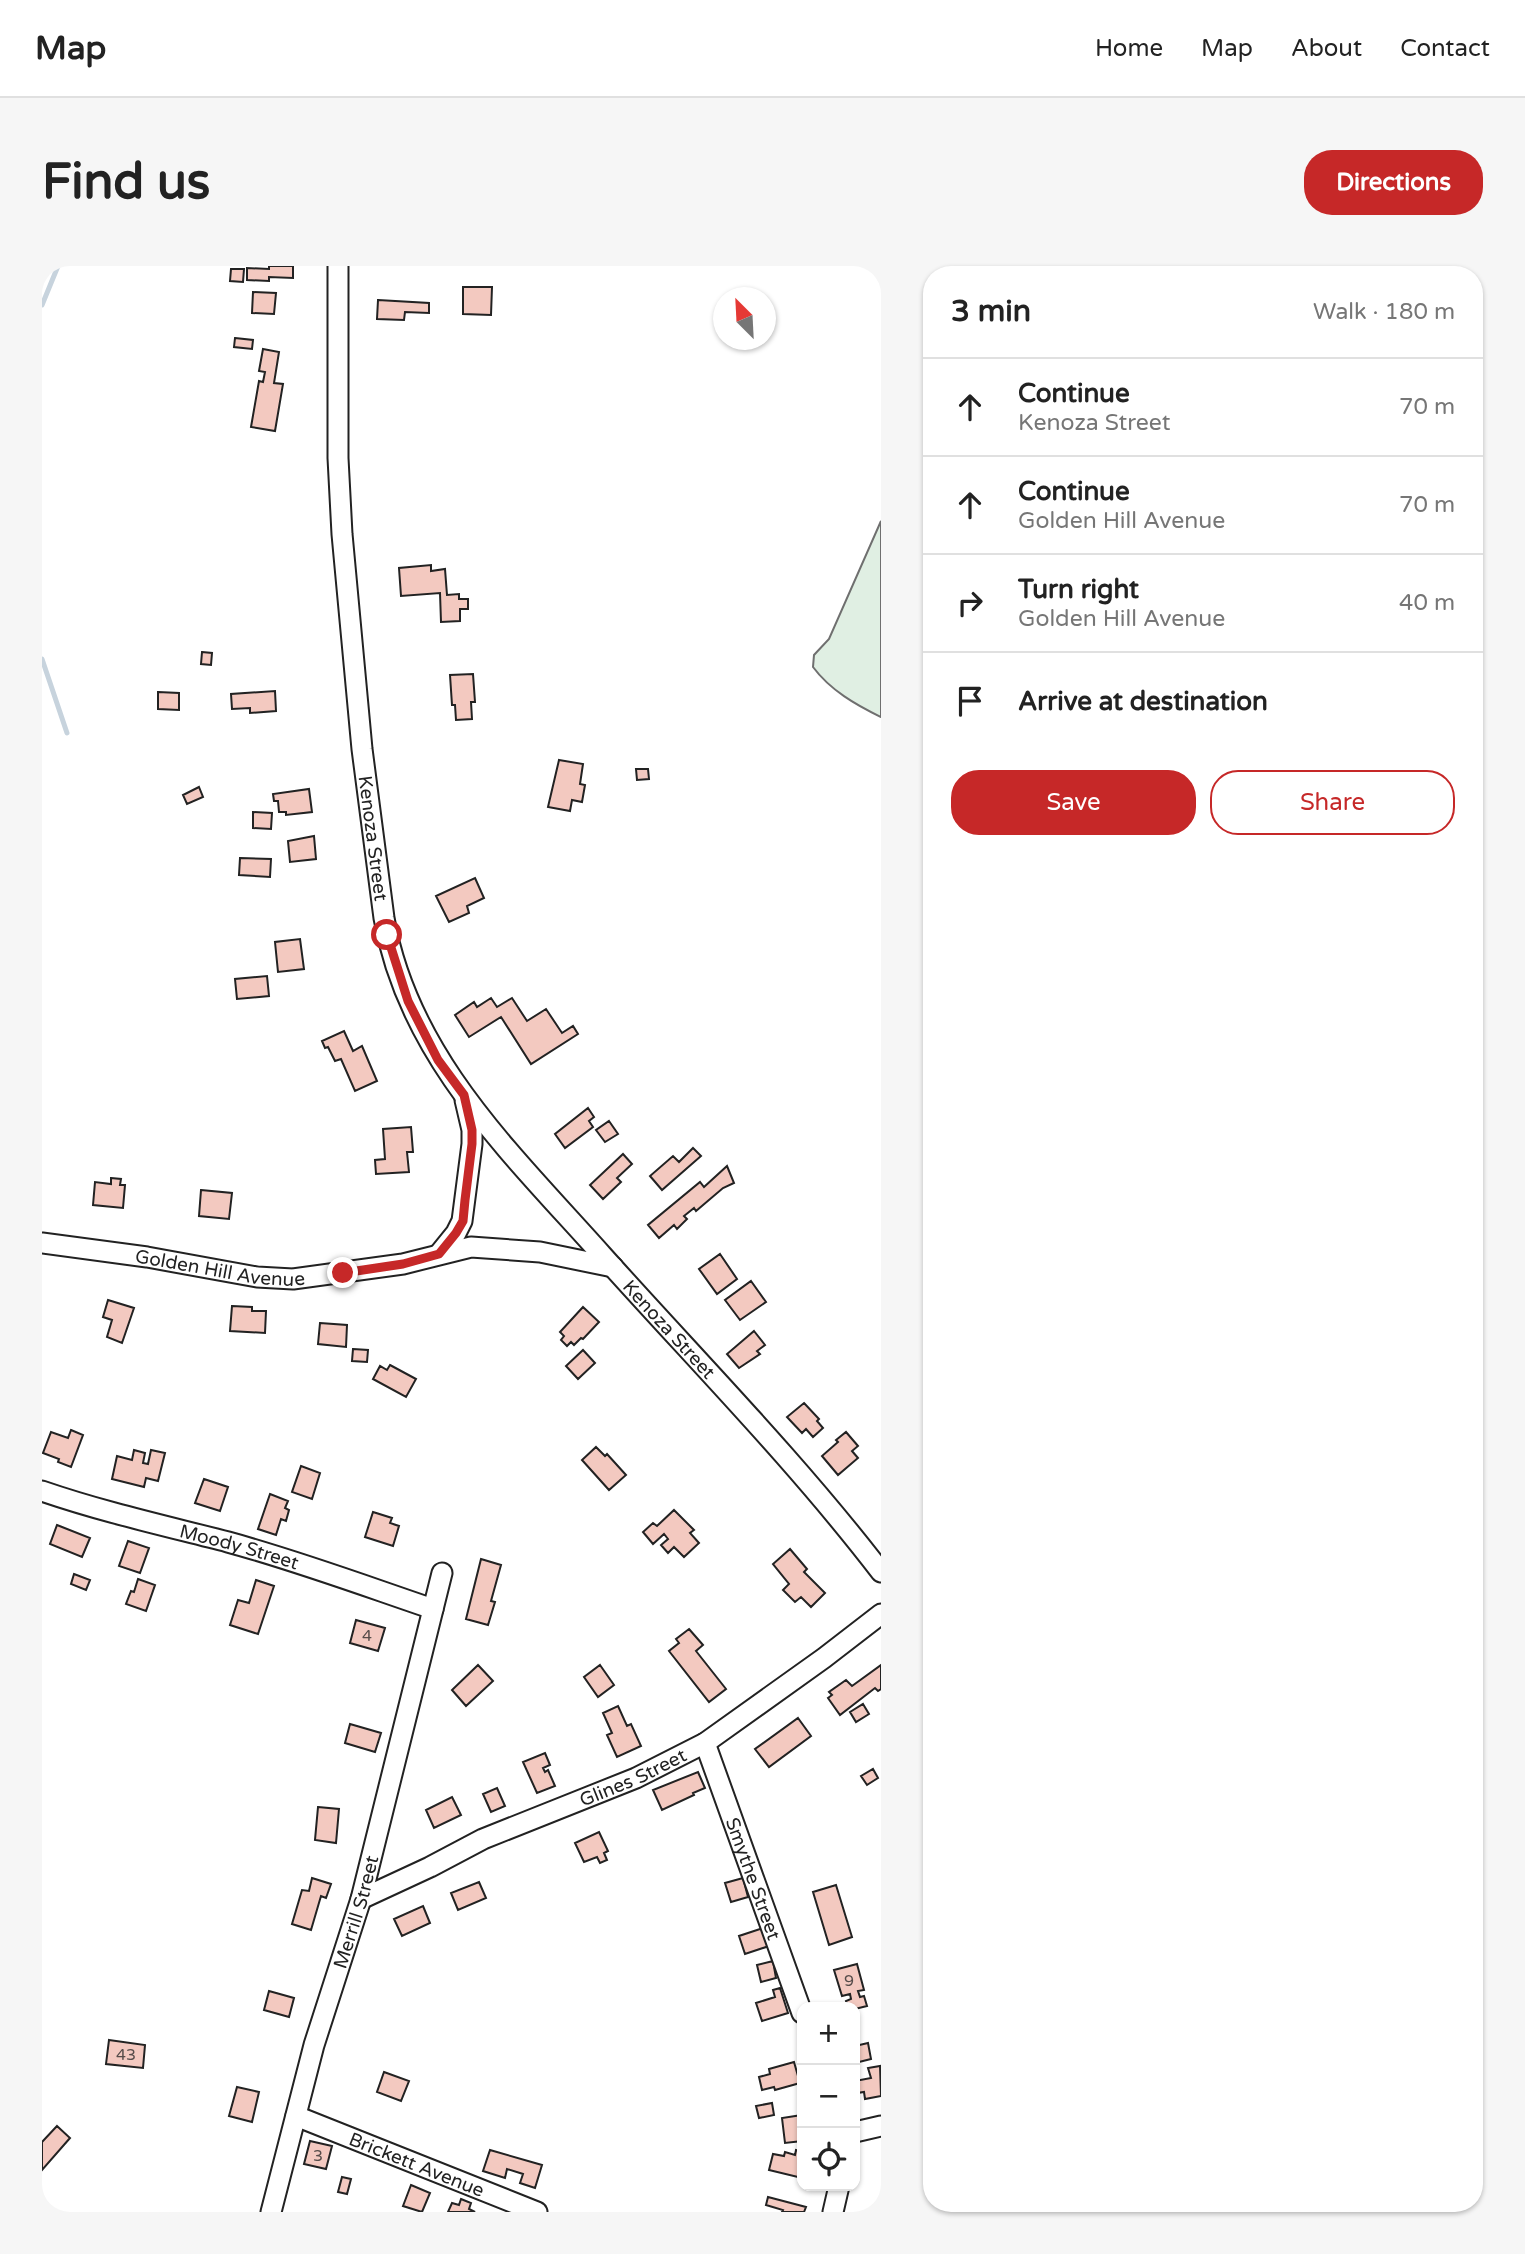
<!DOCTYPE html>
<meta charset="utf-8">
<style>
:root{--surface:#fff;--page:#f6f6f6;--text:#222;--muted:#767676;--line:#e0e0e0;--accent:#c62828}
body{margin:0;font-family:"Varela Round",sans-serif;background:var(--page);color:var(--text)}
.controls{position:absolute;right:21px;bottom:21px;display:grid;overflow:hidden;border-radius:14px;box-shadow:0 2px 5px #0004}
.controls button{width:63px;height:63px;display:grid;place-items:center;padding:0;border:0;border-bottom:2px solid var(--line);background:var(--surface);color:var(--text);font:35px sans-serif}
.compass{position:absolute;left:671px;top:21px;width:63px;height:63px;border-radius:50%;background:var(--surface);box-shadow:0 2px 5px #0004;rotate:336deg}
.stop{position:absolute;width:21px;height:21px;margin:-16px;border:5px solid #c62828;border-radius:50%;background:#fff}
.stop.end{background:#c62828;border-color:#fff;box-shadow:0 2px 7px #0008}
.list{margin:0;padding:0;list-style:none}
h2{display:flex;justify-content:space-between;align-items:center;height:91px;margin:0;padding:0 28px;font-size:30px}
h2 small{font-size:23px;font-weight:400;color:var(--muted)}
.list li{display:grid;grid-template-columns:46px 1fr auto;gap:21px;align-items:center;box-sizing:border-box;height:98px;padding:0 28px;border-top:2px solid var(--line)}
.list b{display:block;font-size:26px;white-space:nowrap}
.list p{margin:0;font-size:23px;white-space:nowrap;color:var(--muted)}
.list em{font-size:23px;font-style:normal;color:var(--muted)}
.actions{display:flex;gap:14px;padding:21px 28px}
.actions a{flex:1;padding:16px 0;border:2px solid var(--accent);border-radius:28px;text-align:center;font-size:24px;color:var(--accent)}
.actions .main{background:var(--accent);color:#fff}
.icon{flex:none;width:38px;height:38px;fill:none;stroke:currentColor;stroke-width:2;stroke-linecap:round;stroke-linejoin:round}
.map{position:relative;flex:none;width:839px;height:1946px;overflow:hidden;border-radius:28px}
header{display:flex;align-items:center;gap:42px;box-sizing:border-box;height:98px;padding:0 35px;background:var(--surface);border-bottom:2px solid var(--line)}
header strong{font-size:33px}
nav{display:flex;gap:38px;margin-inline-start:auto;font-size:24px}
.intro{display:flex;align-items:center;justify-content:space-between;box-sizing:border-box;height:168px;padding:0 42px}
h1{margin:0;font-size:49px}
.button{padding:18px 32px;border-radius:28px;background:var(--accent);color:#fff;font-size:24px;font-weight:700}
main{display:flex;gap:42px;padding:0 42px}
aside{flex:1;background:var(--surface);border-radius:28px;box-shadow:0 2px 5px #0004}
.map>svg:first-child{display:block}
</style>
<header>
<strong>Map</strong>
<nav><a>Home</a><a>Map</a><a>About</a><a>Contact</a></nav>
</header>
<div class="intro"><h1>Find us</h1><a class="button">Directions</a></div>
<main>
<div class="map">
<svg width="839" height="1946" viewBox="0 0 839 1946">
<rect width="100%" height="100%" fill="#fff"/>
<path fill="#e0efe3" stroke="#6f6f6f" stroke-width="2" d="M839,255V451C814,439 788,424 771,401L772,389L787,373Z"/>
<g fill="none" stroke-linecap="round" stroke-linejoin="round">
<path stroke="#c7d3dd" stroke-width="5" d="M0,39L16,0
M0,393L25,467"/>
</g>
<path fill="#f3c9c0" stroke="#222" stroke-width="2" d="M227,0H251V12L227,11V15L205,14V2L227,3Z
M189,3H202L201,16L188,15Z
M421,21H450L449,49L421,48Z
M211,26L234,27L232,48L210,47Z
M336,34L387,37V47L363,46L362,54L335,53Z
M193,72L211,74L210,83L192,81Z
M221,83L237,86L232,117L241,118L233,165L209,161L217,115L221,116L223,106L217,105Z
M389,299V305L403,303L405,329L417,328V333H426V343H418V355L399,356L398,327L359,330L357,302Z
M160,386L170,387L169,399L159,398Z
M431,408L433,436H429L430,453L414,454L413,439H410L408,409Z
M233,425L234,445L208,447V442L190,443L189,428Z
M116,426L137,427V444L116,443Z
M517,494L541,498L538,518L543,519L540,536L530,534L528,545L506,541Z
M594,503H606L607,513L595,514Z
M157,521L161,531L145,538L141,529Z
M267,523L270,546L244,549V546H237L236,535H232L231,528Z
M211,546L230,547L229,563L211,562Z
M272,570L274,593L248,596L246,575Z
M198,592L229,593L228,611L197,609Z
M433,612L442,632L425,640L427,647L407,656L394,630Z
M258,673L262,703L236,706L233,676Z
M225,710L227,730L195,733L193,713Z
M449,732L455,741L470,732L485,755L504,743L520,767L531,760L536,768L489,798L459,751L427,771L413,749L432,736L435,741Z
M302,765L311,785L320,780L335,815L313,825L299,793L293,795L286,781L283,782L280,775Z
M546,842L552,851L547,855L551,861L523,882L513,868Z
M567,855L576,868L563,876L554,864Z
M369,861L371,886H365L367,906L334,908L333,894L343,893L341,863Z
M651,882L659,890L620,924L608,910L631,890L637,896Z
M581,888L590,898L575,912L579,916L561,933L548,919Z
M685,900L692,917L681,922L654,945L652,942L642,950L645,953L635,963L632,959L617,972L606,959L658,916L662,921Z
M69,912L79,913L78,919H83L81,942L51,939L53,916L69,918Z
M159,924L190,927L187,953L157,950Z
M678,988L695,1013L675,1028L657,1003Z
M709,1015L724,1036L698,1054L683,1034Z
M66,1034L92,1042L80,1077L65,1071L70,1054L61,1051Z
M190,1040L210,1041V1045H224L223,1067L188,1065Z
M541,1041L557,1056L541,1073L539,1072L532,1079L529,1076L525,1080L519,1074L522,1070L518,1066Z
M278,1057L305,1059L304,1081L276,1078Z
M712,1065L723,1079L715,1085L718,1088L697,1102L685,1088Z
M311,1083L326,1084L325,1096L310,1095Z
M541,1084L553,1097L536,1113L524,1100Z
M348,1099L374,1113L364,1131L331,1113L338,1100L345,1104Z
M762,1137L777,1153L775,1155L781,1162L771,1171L764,1163L760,1167L745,1151Z
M29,1164L41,1169L29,1201L16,1196L17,1193L1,1187L9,1166L26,1172Z
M804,1166L816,1180L810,1185L816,1192L796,1209L780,1190L796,1176L794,1174Z
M554,1181L563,1190L565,1188L584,1209L567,1224L540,1194Z
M92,1184L103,1187L101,1197L106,1198L109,1184L123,1187L116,1215L104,1212L102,1221L70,1213L75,1190L90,1194Z
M259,1200L278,1207L270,1233L250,1226Z
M162,1213L186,1221L178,1245L153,1237Z
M228,1228L246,1235L243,1242L247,1244L244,1255L239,1253L234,1269L216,1263Z
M632,1244L652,1264L648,1267L657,1277L642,1291L632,1281L626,1287L619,1279L626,1273L622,1268L611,1278L601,1266L611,1257L615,1260Z
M331,1246L350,1252L348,1257L357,1260L351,1280L323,1271Z
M15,1259L48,1272L40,1291L8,1278Z
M86,1275L107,1282L98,1307L77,1300Z
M748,1283L765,1303L762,1306L783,1327L769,1341L759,1331L753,1336L741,1324L747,1318L731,1298Z
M439,1293L459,1299L449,1335L453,1336L446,1359L424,1353Z
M32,1308L48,1314L44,1324L29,1318Z
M96,1313L113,1319L104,1345L84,1338L89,1325L92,1326Z
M214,1314L232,1320L216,1368L188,1359L196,1334L207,1337Z
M314,1354L343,1362L336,1385L308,1377Z
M647,1363L661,1379L654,1385L684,1423L667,1436L627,1385L637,1377L634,1373Z
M436,1399L451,1415L424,1440L410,1424Z
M558,1399L572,1419L556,1431L542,1411Z
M839,1399V1423L836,1425L833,1422L798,1449L786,1432L790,1429L787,1426L804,1414L810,1420Z
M821,1438L827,1448L814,1456L808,1446Z
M576,1440L585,1460L589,1458L599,1480L575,1491L565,1469L570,1467L561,1447Z
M756,1452L769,1470L727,1501L713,1483Z
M308,1458L339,1467L333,1486L303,1477Z
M503,1487L508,1499L501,1502L503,1506L506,1504L513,1520L495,1527L481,1496Z
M831,1503L836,1512L825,1519L819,1510Z
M656,1506L663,1522L651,1527L652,1529L620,1544L611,1524Z
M455,1522L463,1540L449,1546L441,1528Z
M410,1531L419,1549L392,1562L384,1544Z
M276,1541L297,1543L294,1577L273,1574Z
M557,1566L566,1585L562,1587L565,1594L558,1597L555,1591L542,1596L533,1577Z
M270,1612L289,1618L284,1632L279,1630L269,1664L250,1658L260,1624L267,1625Z
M701,1612L706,1631L689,1636L683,1617Z
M437,1616L444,1632L416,1644L409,1627Z
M794,1619L810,1671L787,1679L771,1626Z
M381,1640L388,1657L360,1670L352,1653Z
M721,1662L727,1680L703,1688L697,1670Z
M731,1695L734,1712L719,1716L715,1699Z
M815,1698L822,1724L816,1725L818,1731L822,1730L825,1740L813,1743V1741H806L804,1735L809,1733L808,1728L800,1730L792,1704Z
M738,1722L746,1747L720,1755L714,1737L733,1731L731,1724Z
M227,1725L252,1732L247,1751L222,1744Z
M67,1774L103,1779L101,1802L64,1798Z
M826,1777L829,1793L813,1797V1780Z
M752,1796L758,1817L733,1824L732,1821L720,1824L717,1811L728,1808L727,1803Z
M838,1800L839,1830L823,1833L822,1826L815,1827L813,1815L829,1812L826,1802Z
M342,1806L367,1815L359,1835L335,1826Z
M195,1821L217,1826L210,1856L187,1850Z
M730,1837L732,1849L717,1852L714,1840Z
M760,1849V1875L743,1877L740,1852Z
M15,1860L28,1872L0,1904V1876Z
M268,1875L290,1880L284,1903L262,1898Z
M448,1884L500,1899L493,1922L478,1917L481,1908L465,1903L463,1912L441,1905Z
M754,1884L760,1886V1912L727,1904L731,1888L742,1890L743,1886L753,1889Z
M300,1911L309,1913L305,1928L296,1926Z
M369,1919L388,1927L380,1946L361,1940Z
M726,1931L764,1941L762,1946H740L741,1944L724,1939Z
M419,1933L429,1937L427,1943L433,1946H406L410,1937L417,1939Z"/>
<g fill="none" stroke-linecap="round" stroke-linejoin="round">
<defs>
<g id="minor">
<path id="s1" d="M296,0V192L300,268L320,483L342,652C366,791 470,888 560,989C654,1094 753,1194 839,1306"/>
<path id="s2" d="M0,977L105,991L215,1011L251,1013L361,998L429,981L498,986L571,1001"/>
<path d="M397,988L414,967L420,955L430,878V864L423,834"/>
<path id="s3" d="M0,1225C61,1246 124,1260 186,1276C256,1295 323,1320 391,1343"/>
<path id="s4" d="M663,1477L760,1747"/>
<path id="s5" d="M319,1633L388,1601L441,1573L594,1512L663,1477L782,1392L839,1348"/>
<path id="s6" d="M254,1850L495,1946"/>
<path d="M813,1866L839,1860"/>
<path id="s7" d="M229,1946L272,1779L319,1633L400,1307"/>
<path d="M791,1946L797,1920"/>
</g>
</defs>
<use href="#minor" stroke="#222" stroke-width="23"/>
<use href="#minor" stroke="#fff" stroke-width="19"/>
</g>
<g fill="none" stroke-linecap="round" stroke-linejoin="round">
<path stroke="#c62828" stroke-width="9" d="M301,1007L361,998L397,988L414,967L421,955L423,934L430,878V864L422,829L396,794L366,735L345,669"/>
</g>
<g text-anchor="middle" stroke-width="5" stroke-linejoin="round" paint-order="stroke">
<g font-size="16" fill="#564c4a">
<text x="325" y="1375">4</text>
<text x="807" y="1720">9</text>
<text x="84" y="1794">43</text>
<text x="276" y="1895">3</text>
</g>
<g font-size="19" fill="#222" stroke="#fff">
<text dy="7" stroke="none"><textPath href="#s1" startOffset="574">Kenoza Street</textPath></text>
<text dy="7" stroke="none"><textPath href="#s2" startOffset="180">Golden Hill Avenue</textPath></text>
<text dy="7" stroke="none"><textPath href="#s1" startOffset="1162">Kenoza Street</textPath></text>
<text dy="7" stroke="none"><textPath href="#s3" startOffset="205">Moody Street</textPath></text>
<text dy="7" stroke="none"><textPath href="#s5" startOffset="298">Glines Street</textPath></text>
<text dy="7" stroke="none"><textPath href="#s4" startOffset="144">Smythe Street</textPath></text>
<text dy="7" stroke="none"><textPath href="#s7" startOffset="312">Merrill Street</textPath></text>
<text dy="7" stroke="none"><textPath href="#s6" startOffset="130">Brickett Avenue</textPath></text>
</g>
</g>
</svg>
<div class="controls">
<button>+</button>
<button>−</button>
<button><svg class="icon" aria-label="locate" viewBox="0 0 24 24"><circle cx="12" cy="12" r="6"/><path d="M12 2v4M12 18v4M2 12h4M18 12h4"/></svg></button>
</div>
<svg class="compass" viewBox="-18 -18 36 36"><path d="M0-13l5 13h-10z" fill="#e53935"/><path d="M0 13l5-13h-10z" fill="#767676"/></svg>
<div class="stop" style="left:345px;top:669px"></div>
<div class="stop end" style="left:301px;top:1007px"></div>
</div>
<aside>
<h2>3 min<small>Walk · 180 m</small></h2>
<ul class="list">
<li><svg class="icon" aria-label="ahead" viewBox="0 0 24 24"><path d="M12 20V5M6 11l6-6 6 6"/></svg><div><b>Continue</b><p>Kenoza Street</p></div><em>70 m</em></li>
<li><svg class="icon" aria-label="ahead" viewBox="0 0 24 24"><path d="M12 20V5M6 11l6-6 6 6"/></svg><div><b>Continue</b><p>Golden Hill Avenue</p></div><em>70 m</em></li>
<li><svg class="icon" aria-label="right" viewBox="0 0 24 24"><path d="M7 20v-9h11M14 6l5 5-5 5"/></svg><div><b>Turn right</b><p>Golden Hill Avenue</p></div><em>40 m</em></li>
<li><svg class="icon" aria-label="arrive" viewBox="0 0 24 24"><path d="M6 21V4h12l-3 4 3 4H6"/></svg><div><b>Arrive at destination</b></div></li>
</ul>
<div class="actions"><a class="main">Save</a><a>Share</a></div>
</aside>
</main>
